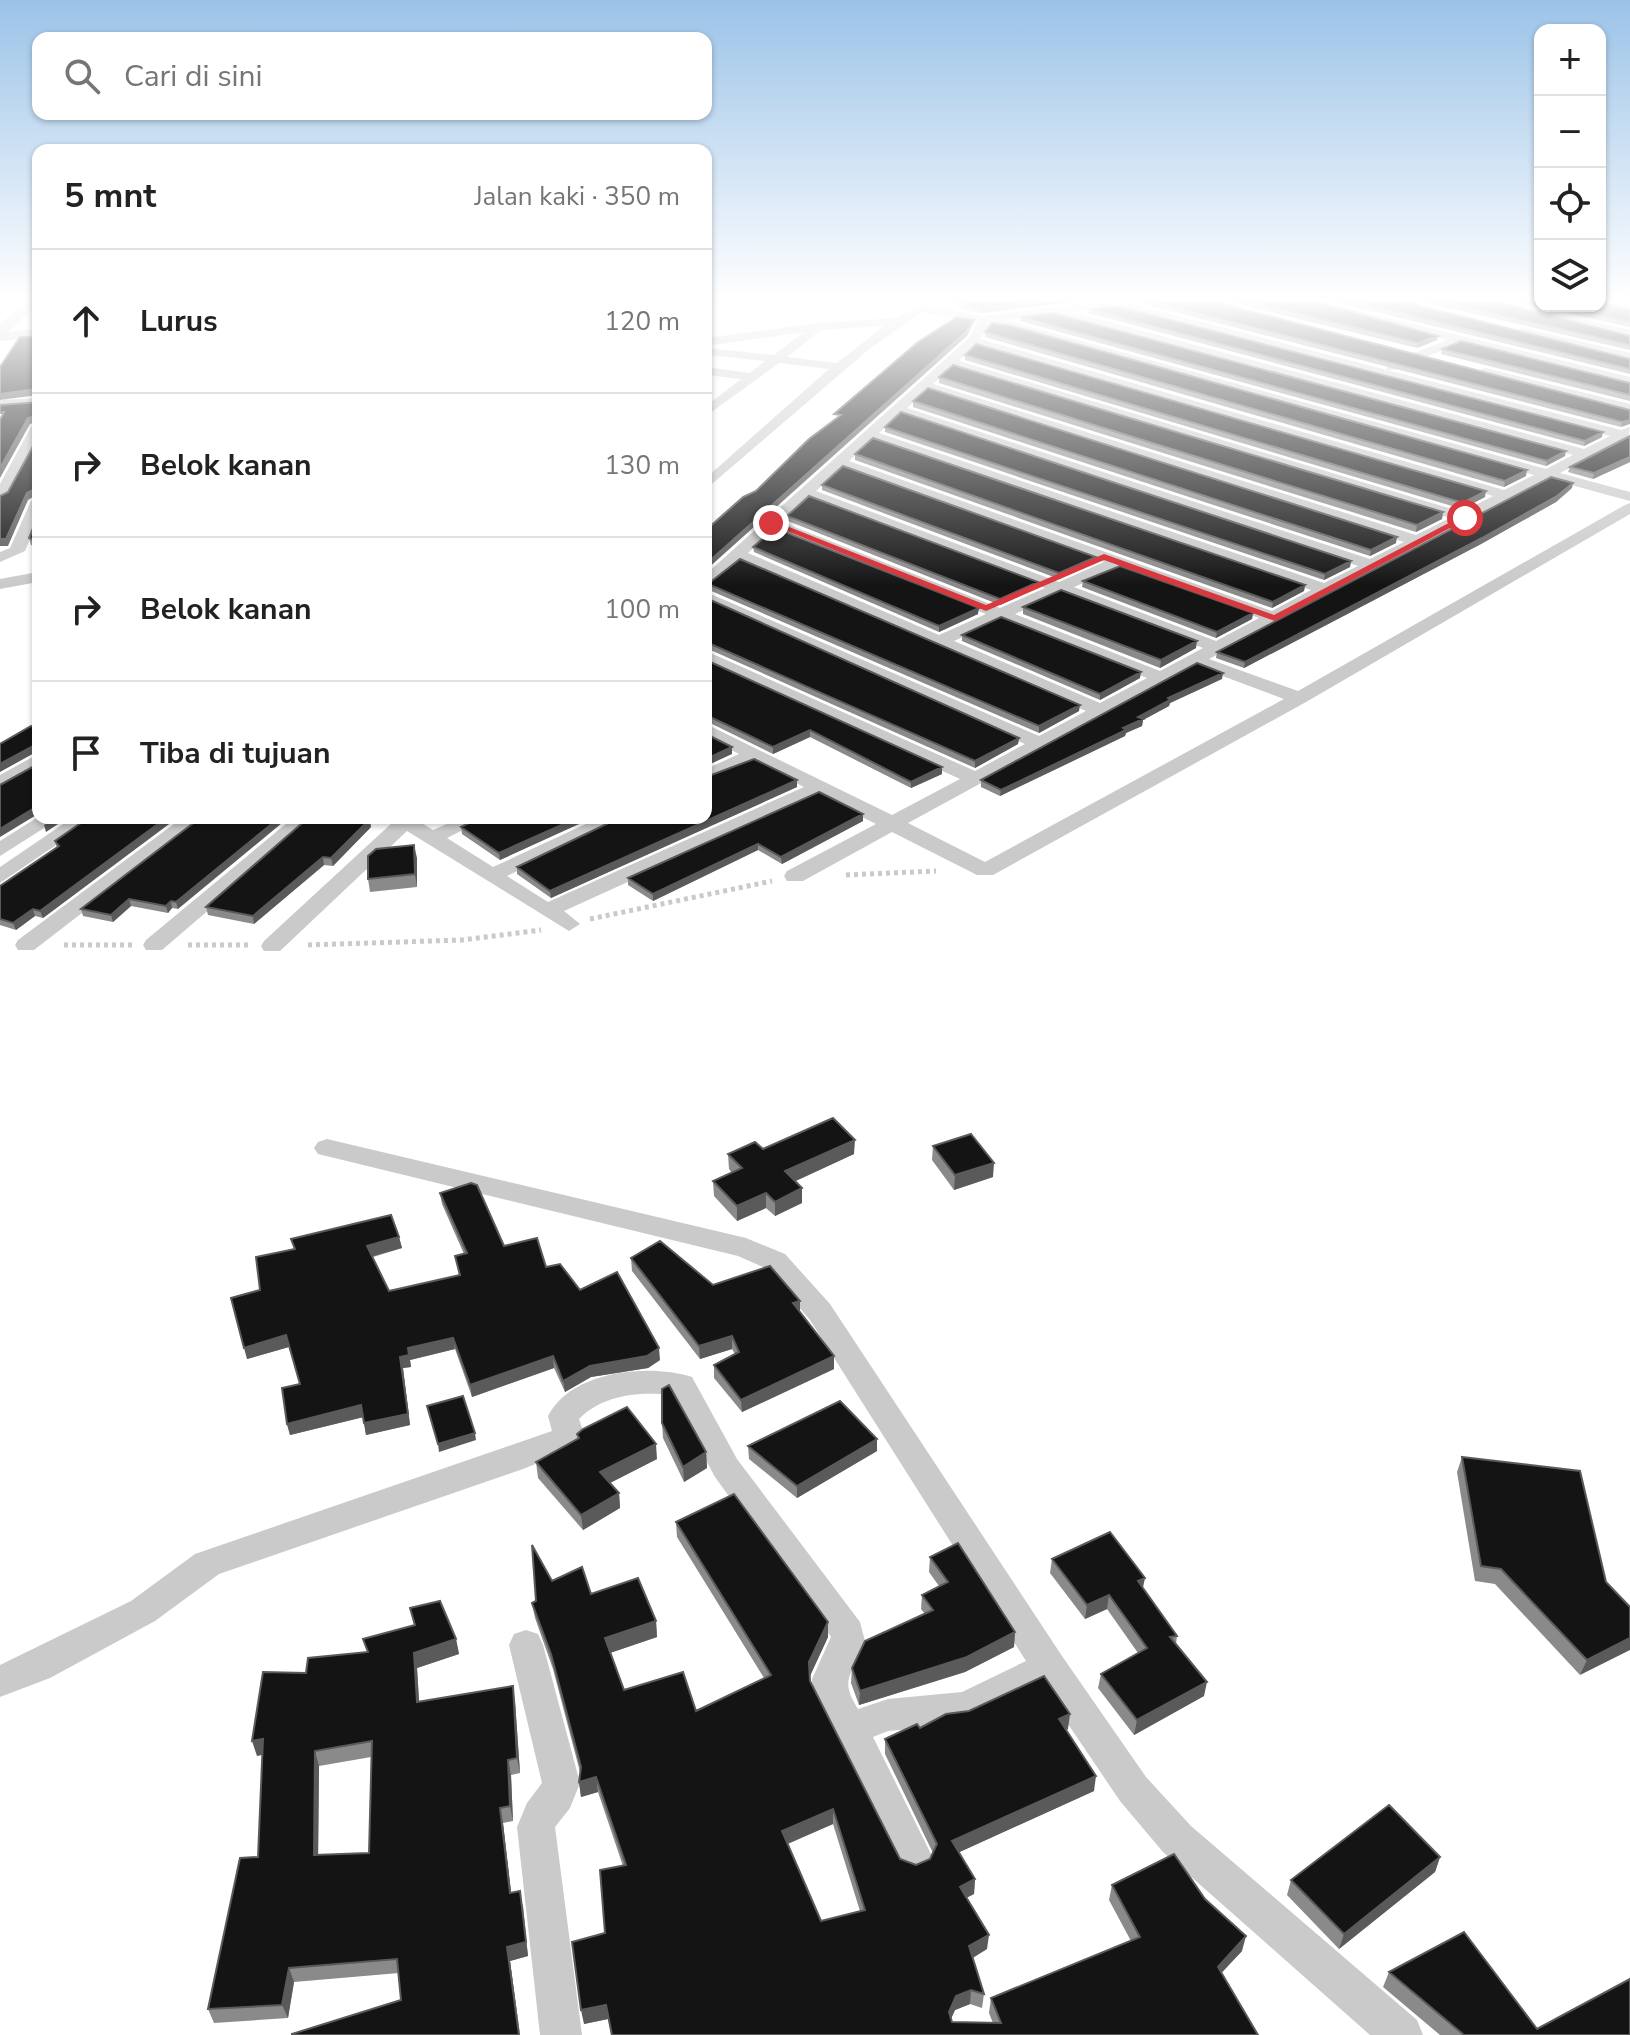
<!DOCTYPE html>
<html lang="id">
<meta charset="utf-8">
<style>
:root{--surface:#fff;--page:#f6f6f6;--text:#222;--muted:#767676;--line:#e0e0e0}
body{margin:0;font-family:"Nunito Sans",sans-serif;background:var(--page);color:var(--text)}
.controls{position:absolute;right:24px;top:24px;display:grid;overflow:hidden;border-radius:16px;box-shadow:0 2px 6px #0004}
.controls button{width:72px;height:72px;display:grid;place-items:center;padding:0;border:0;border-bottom:2px solid var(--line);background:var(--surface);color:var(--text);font:40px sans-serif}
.stop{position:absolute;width:24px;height:24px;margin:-18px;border:6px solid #d9393e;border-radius:50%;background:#fff}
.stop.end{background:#d9393e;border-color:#fff;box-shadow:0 2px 8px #0008}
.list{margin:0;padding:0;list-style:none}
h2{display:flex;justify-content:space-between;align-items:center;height:104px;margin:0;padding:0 32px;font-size:34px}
h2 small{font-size:26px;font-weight:400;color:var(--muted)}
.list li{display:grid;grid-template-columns:52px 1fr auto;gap:24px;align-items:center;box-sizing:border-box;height:144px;padding:0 32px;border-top:2px solid var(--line)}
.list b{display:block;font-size:30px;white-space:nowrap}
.list em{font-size:26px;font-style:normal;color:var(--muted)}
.icon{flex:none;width:44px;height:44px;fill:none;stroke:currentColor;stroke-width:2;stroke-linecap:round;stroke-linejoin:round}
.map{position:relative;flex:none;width:1630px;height:2035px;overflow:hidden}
.search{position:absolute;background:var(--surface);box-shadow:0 2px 6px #0004;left:32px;top:32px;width:680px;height:88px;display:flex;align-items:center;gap:20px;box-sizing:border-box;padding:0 28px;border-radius:16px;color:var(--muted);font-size:30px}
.panel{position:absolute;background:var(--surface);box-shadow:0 2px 6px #0004;left:32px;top:144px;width:680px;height:680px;border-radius:16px}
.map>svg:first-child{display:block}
</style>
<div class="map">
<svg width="1630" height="2035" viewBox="0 0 1630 2035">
<rect width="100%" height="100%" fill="#fff"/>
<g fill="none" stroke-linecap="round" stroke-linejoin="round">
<path stroke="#cacaca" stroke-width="5" stroke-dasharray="4 4" stroke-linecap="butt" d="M846,875L936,871
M590,919L772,881
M64,945H134
M188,945H250
M308,945L462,940L541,930"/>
<path fill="#cacaca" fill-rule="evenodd" d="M27,301L38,303L8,332L38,329V337L0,341V324Z
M1107,301H1144L1135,305L1387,370V364L1447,340L1297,301H1318L1630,377V385L1460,343L1395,370H1387L1621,430L1630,427L1628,438L1560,473L1630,492V501L1549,479L1209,659L1298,691L1625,505L1630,503V514L1306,702L993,875H977L892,832L803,881H787L784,876L787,871L876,824L819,795L564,911L580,924L569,931L407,831L280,951H264L261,946L264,941L393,822L390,818H414L433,830L460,818H487L447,838L493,867L599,818H626L507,876L548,902L804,787L754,762L706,783V769L739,754L706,737V724L892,815L960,779L706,663V651L975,771L1025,744L706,603V592L1039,736L1086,711L740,561L706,588V574L969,338L978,322L922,312L868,350L706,489V478L829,369L779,363L706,416V406L741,379L706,375V367L750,373L765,361L709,355L706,348L774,355L804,332L706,346V338L818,323L896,318L920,305L982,316ZM1117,307L1610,436L1584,449L1072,312ZM1053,314L1573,455L1546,469L1005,320ZM990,324L1012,328L1534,475L1504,490L980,339ZM884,326L837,363L787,357L821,330ZM975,345L1493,496L1462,512L959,361ZM952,367L1450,518L1416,535L933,384ZM927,390L1404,542L1370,559L907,408ZM900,414L1358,566L1324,583L879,433ZM872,440L1311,590L1272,611L849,461ZM842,468L1104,562L1059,582L816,491ZM808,498L1045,588L1000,608L782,522ZM774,530L986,614L939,635L748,553ZM1119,568L1259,618L1216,641L1074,587ZM1060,594L1203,648L1160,671L1015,614ZM1001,620L1147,678L1100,703L954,641ZM1196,666L1284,699L985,862L908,823Z
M1476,301H1498L1630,330V338Z
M1600,301L1630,306V312L1600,305Z
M1523,328L1630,353V361L1519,335V329Z
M1485,368L1630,404V412L1481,375V369Z
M38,398V406L0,408V400Z
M38,423V440L7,497L0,501V484L31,427Z
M38,497V519L25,551L0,562V552L10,548L31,501Z
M38,572V582L0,589V579Z
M38,754V768L0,789V775Z
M38,817L60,818L0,856V841Z
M72,818H96L0,883V867Z
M182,818H205L34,950H18L15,945L18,940Z
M293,818H316L162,950H146L143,945L146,940Z
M327,1139L746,1238L785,1254L830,1304L1062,1656L1146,1777L1191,1826L1417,2020L1423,2035H1370L1163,1852L1120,1801L1043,1687L966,1724L888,1731L873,1737L933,1858L928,1871L914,1877L900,1871L813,1695L812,1679L831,1637L715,1477L671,1395C640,1391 602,1395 579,1419L585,1437L580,1446L523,1469L219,1574L155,1621L50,1678L0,1697V1665L131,1601L195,1554L552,1431L548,1416C571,1371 648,1363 692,1377L737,1459L860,1622L866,1645C853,1674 838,1678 858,1709L888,1699L962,1692L1026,1661L810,1320L765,1268L738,1256L318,1154L314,1148L318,1142Z
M526,1630L538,1634L543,1645L580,1783L570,1808L555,1827L582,2035H540L517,1827L527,1803L542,1783L509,1645L514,1634Z"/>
</g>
<path fill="#8a8a8a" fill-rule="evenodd" d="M952,301H1080L982,313L965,310Z
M1144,301H1210L1630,410L1621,427L1144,304Z
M1227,301H1313L1437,340L1417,348Z
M1331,301H1401L1630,359V374Z
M1419,301H1494L1630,336V350Z
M1513,301H1540V306H1600V303L1630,310V327Z
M1089,309L1602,437L1584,446L1088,313Z
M1021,317L1565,456L1546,466L1020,321Z
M985,332L1526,476L1504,487L985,337Z
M1442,349L1630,383V401L1441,354Z
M965,355L1485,497L1462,509L965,360Z
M939,377L1443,512L1442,519L1416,532L939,383Z
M913,401L1396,543L1370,556L913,407Z
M885,427L1351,561L1350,567L1324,580L885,432Z
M1630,435V462L1593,479L1568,472L1570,467Z
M855,454L1305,585L1304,591L1272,608L855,460Z
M822,485L1096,557V562L1059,579L822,490Z
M1572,488L1556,502L1481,544L1244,668L1216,658L1217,652Z
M38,516V548L31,545L29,538Z
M787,516L1037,588L1000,605L788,521Z
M753,547L978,614L939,632L754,552Z
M1083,581L1253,613L1252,619L1216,638L1082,587Z
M708,584L1079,711L1039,733L709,590Z
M706,599L1019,738L1018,744L975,768L706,648Z
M1023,607L1196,648L1160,668L1023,614Z
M962,635L1140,678L1100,700L962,641Z
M706,660L942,767V774L911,788L810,737L773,754L706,721Z
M1222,679L1170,703L1169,706L1143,720L1142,726L1126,733L1125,736L1000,796L981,787V780Z
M797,780V787L551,898L517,874V867Z
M863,814V821L782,864L758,850L653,901L628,885V878Z
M88,818H177L43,918L35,916L16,930L0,925V886L57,848L55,841Z
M200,818L178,909L172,908L168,913L131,906L113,922L83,916L81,909Z
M430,818H453L438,824Z
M479,818H592L500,860L462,834L461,827Z
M371,827L333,866L324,865L254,924L208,915L206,907Z
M417,858V887L370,892L368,879Z
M933,1146L993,1177L954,1190L932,1160Z
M763,1149L854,1154L795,1181L802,1203L775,1216L766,1208L737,1221L714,1196L713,1181L732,1173L729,1169L728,1154Z
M440,1193L504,1246L546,1267L580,1290L660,1360L648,1368L591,1377L565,1392L554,1368L472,1397L455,1349L410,1360L411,1367L403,1368L410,1425L366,1435L363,1417L290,1435L287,1424L300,1384L289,1347L247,1359L260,1290L294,1249L291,1239L399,1237L402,1248L373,1257L389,1291L459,1275L455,1256L464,1254L442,1204Z
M631,1258L713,1285L800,1301V1313L834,1369L742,1412L714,1378V1365L735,1354L732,1349L700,1359L632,1271Z
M662,1423L706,1452L707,1468L684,1482L663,1438Z
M577,1434L657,1459L610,1483L619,1493L620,1508L583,1530L538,1478L536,1462L578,1439Z
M877,1439V1451L797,1498L749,1459L748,1446Z
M1462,1457L1606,1582L1630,1607L1580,1675L1495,1584L1475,1581L1457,1472Z
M676,1522L828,1622V1637L810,1676V1681L900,1859L916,1865L930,1859L933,1853L885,1754V1739L920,1728L1068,1729L1066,1730L1094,1791L959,1852L975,1879L974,1894L966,1898L987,1949L973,1958L984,1994L982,2008L970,2004L955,2010L951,2019L952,2022L993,2023L989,2013L991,1998L1131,1941L1109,1900L1112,1885L1205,1899L1242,1951L1221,1973L1258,2035H611L608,2019L584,2024L605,1933L623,1866L598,1792L581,1797L579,1782L580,1772L553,1669L535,1618L532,1603L536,1601L552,1581L591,1594L656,1621L657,1637L610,1653L624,1690L696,1711L764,1678L677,1537ZM833,1824L860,1911L821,1921L788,1844Z
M930,1557L1015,1632L1014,1647L965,1672L859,1705L851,1683L852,1668L925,1614L921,1609L922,1595L939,1586L929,1572Z
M1052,1559L1143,1589L1177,1636L1176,1644L1204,1696L1134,1735L1098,1688L1101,1674L1138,1653L1107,1609L1085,1619L1050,1573Z
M410,1608L456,1639L459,1654L417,1668L419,1701H515L520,1773L511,1775L513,1821L503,1823L511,1893L523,1905L528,1956L510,1961L520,2035H292L401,2000L399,1973L294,1982L288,2018L214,2023L208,2009L258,1857L262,1755L257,1756L367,1652L363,1639L414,1625ZM371,1757L369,1853L318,1855L319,1766Z
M1440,1857L1435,1872L1339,1949L1287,1895L1291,1880Z
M1389,1972L1537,2029L1630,2035H1440L1383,1987Z"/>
<path fill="#5a5a5a" d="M1042,301H1080L982,313V308Z
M974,320L973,324L967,336L706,570V564Z
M1438,336L1437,340L1417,348L1418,343Z
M36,389L38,395L0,400V394Z
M38,415V422L30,424L0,478V468L28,418Z
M1630,420V424L1621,427L1622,422Z
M1603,432L1602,437L1584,446L1585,441Z
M1566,451L1565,456L1546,466L1547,461Z
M1630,457V462L1593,479L1594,473Z
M1527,470L1526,476L1504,487L1505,481Z
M1573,483L1572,488L1556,502L1481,544L1244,668L1245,662Z
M37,488L38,494L28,500L8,546H0V539L27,493Z
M1486,491L1485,497L1462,509L1463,503Z
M1443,512L1442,519L1416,532L1417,525Z
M1397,537L1396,543L1370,556L1371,550Z
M1096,557V562L1059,579V573Z
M1351,561L1350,567L1324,580L1325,574Z
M1038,582L1037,588L1000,605V599Z
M1305,585L1304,591L1272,608L1273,602Z
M979,608L978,614L939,632V626Z
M1253,613L1252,619L1216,638L1217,632Z
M1197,641L1196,648L1160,668L1161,660Z
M1141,672L1140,678L1100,700V694Z
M1223,673L1222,679L1170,703L1169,706L1143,720L1142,726L1126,733L1125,736L1000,796L1001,790L1123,728L1168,698Z
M1080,705L1079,711L1039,733V726Z
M810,730V737L773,754V747Z
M1019,738L1018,744L975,768V761Z
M37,744L38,751L0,772V764Z
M732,747V754L706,766V759Z
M942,767V774L911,788V782Z
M797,780V787L551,898L550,891Z
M36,807L38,814L0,837V829Z
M863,814V821L782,864L781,857Z
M55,818H67L46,832L44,825Z
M166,818H177L43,918L40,911Z
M279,818H288L178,909L176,902Z
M437,818H453L438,824Z
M577,818H592L500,860L499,853Z
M370,819L371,827L333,866L331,858Z
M758,844V850L653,901V894Z
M414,845L417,858V887L415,874Z
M323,857L324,865L254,924L253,916Z
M129,899L131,906L113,922L111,915Z
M171,901L172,908L168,913L166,906Z
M33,909L35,916L16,930L13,923Z
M855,1140L854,1154L785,1186V1171Z
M994,1163L993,1177L954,1190L955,1175Z
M802,1188V1203L775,1216V1202Z
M766,1193V1208L737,1221V1206Z
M399,1237L402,1248L370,1257L367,1246Z
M800,1301V1314L793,1303Z
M286,1335L289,1347L247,1359L244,1348Z
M732,1336V1349L700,1359L699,1346Z
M453,1338L455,1349L410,1360L411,1367L403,1368L410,1425L366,1435L364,1423L400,1357L408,1348Z
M659,1348L660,1360L648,1368L591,1377L565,1392L563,1381L590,1366Z
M553,1356L554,1368L472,1397L470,1385Z
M834,1356V1369L742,1412L741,1400Z
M361,1405L364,1417L290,1435L287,1424Z
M475,1433L476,1440L439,1452L438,1444Z
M877,1439V1451L797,1498V1486Z
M656,1444L657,1459L602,1487L600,1472Z
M706,1452L707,1468L684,1482L683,1467Z
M619,1493L620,1508L583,1530L581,1515Z
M1145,1578L1142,1592L1138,1581Z
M1109,1595L1107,1609L1085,1619L1087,1605Z
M656,1621L657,1637L607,1654L605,1638Z
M828,1622V1637L809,1678V1662Z
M1015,1632L1014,1647L965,1672L859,1705L860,1691Z
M1630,1638V1650L1580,1675L1587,1660Z
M456,1639L459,1654L417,1668L420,1716L417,1702L414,1653Z
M1207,1682L1204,1696L1134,1735L1137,1720Z
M513,1686L515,1701L520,1773L517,1758Z
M1070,1714L1068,1729L1057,1734L1059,1719Z
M263,1739L268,1753L257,1756L252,1741Z
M315,1751L319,1766L318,1869L314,1855Z
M508,1760L511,1775L513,1821L510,1806Z
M1096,1776L1094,1791L951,1856L952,1841Z
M596,1777L598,1792L581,1797L579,1782Z
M500,1808L503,1823L513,1908L510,1893Z
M833,1809V1824L782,1846V1831Z
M1440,1857L1435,1872L1339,1949L1344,1934Z
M975,1879L974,1894L958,1902L960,1887Z
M520,1891L528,1956L510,1961L520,2035L507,1947Z
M989,1935L987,1949L967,1961L969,1946Z
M1246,1936L1242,1951L1214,1981L1218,1967Z
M289,1968L294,1982L288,2018L282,2005Z
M971,1990L970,2004L955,2010L947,2027L949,2012L956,1996Z
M606,2005L608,2019L584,2024L581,2010Z"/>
<path fill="#141414" stroke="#5a5a5a" stroke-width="2" fill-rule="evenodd" d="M959,301H1042L982,308L965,305Z
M1151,301H1211L1630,410V420L1622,422Z
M1247,301H1313L1438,336L1418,343Z
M1351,301H1401L1630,359V369Z
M1440,301H1494L1630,336V345Z
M1600,302L1630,310V322L1557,306H1600Z
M1117,306L1603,432L1585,441L1089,309Z
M1053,313L1566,451L1547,461L1021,317Z
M957,317L974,320L967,331L706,564V530L743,497L756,491L809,439L841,415L834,414L918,342Z
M992,323L1012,326L1527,470L1505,481L985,332Z
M20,337H38V398L36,389L0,394V367Z
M1461,341L1630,383V395L1442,349Z
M976,344L1486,491L1463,503L965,355Z
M953,365L1443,512L1417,525L939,377Z
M928,388L1397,537L1371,550L913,401Z
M38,402V415L28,418L0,468V420L4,412L0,413V405Z
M901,412L1351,561L1325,574L885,427Z
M1630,436V457L1594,473L1570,467Z
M38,437V500L37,488L27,493L6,539H0V496L8,492Z
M873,438L1305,585L1273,602L855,454Z
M843,466L1096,557L1059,573L822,485Z
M1551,477L1573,483L1557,496L1482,538L1245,662L1217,652Z
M809,496L1038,582L1000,599L787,516Z
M38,516V542L29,538Z
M775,528L979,608L939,626L753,547Z
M740,559L1080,705L1039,726L708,584Z
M1120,566L1253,613L1217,632L1083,581Z
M1061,590L1197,641L1161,660L1023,607Z
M706,598L1019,738L975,761L706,642Z
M1001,617L1141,672L1100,694L962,635Z
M706,660L942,767L911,782L810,730L773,747L706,715Z
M1197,663L1223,673L1168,698L1170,700L1138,717L1143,719L1123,728L1126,730L1001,790L981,780Z
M31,726L38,727V807H36L0,829V785L38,764L37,744L0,764V744Z
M706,734L732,747L706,759Z
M754,759L797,780L550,891L517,867L619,818H706V777Z
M819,792L863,814L781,857L758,844L653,894L628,878Z
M88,818H166L40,911L33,909L13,923L0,919V886L59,846L55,841Z
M200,818H279L176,902L171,901L166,906L129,899L111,915L81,909Z
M308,818L370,819L331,858L323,857L253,916L206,907Z
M479,818H577L499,853L461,827Z
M414,845L415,874L368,879V856L376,849Z
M833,1118L855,1140L785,1171L802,1188L775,1202L766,1193L737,1206L713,1181L742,1168L728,1154L755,1142L763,1149Z
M971,1134L994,1163L955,1175L933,1146Z
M471,1183L477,1185L504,1246L537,1238L546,1267L560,1264L580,1290L617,1272L659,1348L647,1356L590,1366L563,1381L553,1356L470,1385L453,1338L408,1348L409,1355L400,1357L408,1414L364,1423L361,1405L287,1424L282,1388L300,1384L286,1335L244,1348L231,1298L260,1290L256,1257L295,1249L291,1239L391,1215L399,1237L367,1246L389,1291L460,1275L455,1256L467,1253L440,1193Z
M660,1241L713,1285L770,1266L800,1301L793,1303L834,1356L741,1400L714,1365L739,1352L732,1336L699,1346L631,1258Z
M669,1385L706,1452L683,1467L662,1423V1389Z
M463,1396L475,1433L438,1444L427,1406Z
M840,1401L877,1439L797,1486L748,1446Z
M627,1407L656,1444L600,1472L619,1493L581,1515L536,1462L579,1438L577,1434L583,1429Z
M1462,1457L1580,1471L1606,1582L1630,1607V1638L1587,1660L1501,1569L1481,1566Z
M734,1494L828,1622L809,1662L810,1681L900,1859L916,1865L930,1859L937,1844L885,1739L917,1724L920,1728L946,1714L969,1711L1044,1676L1070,1714L1059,1719L1096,1776L952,1841L975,1879L960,1887L989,1935L969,1946L984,1994L971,1990L956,1996L949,2012L952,2022L1001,2023L991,1998L1140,1937L1112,1885L1174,1854L1205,1899L1246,1936L1218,1967L1258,2035H612L606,2005L581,2010L572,1942L605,1933L600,1870L626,1865L596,1777L579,1782L581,1767L551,1654L532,1603L536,1601L532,1545L552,1581L582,1567L591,1594L638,1578L656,1621L605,1638L624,1690L683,1672L696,1711L771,1675L676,1522ZM833,1809L865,1910L821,1921L782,1831Z
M1110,1532L1145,1578L1138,1581L1177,1636L1170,1637L1207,1682L1137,1720L1101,1674L1147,1648L1109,1595L1087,1605L1052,1559Z
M958,1543L1015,1632L967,1657L860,1691L852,1668L865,1641L933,1610L922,1595L948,1582L930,1557Z
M440,1601L456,1639L414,1653L417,1702L513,1686L517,1758L508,1760L510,1806L500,1808L510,1893L520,1891L526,1942L507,1947L519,2035H292V2034L401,2000L397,1959L289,1968L282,2005L208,2009L240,1858L258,1857L263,1739L252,1741L263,1672L306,1673L308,1658L368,1652L363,1639L415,1625L410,1608ZM372,1741L369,1853L314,1855L315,1751Z
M1389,1805L1440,1857L1344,1934L1291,1880Z
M1464,1932L1537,2029L1630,1979V2035H1464L1389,1972Z"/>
<linearGradient id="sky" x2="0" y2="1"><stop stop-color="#9bc3e8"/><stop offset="0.51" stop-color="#fff"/><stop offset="1" stop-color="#fff" stop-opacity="0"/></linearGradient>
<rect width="1630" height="586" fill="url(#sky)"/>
<path fill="#d9393e" d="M1462,516L1469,518L1275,621L1104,560L986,611L767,523L774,521L986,605L1104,554L1274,615Z"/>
</svg>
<div class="controls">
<button>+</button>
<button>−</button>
<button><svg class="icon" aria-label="locate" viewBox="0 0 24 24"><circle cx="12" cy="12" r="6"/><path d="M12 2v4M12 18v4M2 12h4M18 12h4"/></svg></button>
<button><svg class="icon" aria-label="layers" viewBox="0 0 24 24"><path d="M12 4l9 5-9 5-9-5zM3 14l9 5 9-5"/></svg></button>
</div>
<div class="stop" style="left:1465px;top:518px"></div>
<div class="stop end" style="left:771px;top:523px"></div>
<div class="search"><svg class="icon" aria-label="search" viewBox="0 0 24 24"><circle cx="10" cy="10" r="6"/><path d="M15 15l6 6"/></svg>Cari di sini</div>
<section class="panel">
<h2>5 mnt<small>Jalan kaki · 350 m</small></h2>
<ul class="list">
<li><svg class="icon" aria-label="ahead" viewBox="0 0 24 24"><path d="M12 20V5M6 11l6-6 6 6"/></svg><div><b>Lurus</b></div><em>120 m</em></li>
<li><svg class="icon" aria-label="right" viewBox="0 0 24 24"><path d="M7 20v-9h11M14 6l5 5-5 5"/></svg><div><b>Belok kanan</b></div><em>130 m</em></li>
<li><svg class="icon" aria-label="right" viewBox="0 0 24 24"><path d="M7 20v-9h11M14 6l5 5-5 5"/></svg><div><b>Belok kanan</b></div><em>100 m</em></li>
<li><svg class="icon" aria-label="arrive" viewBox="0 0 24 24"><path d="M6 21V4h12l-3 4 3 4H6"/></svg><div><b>Tiba di tujuan</b></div></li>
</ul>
</section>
</div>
